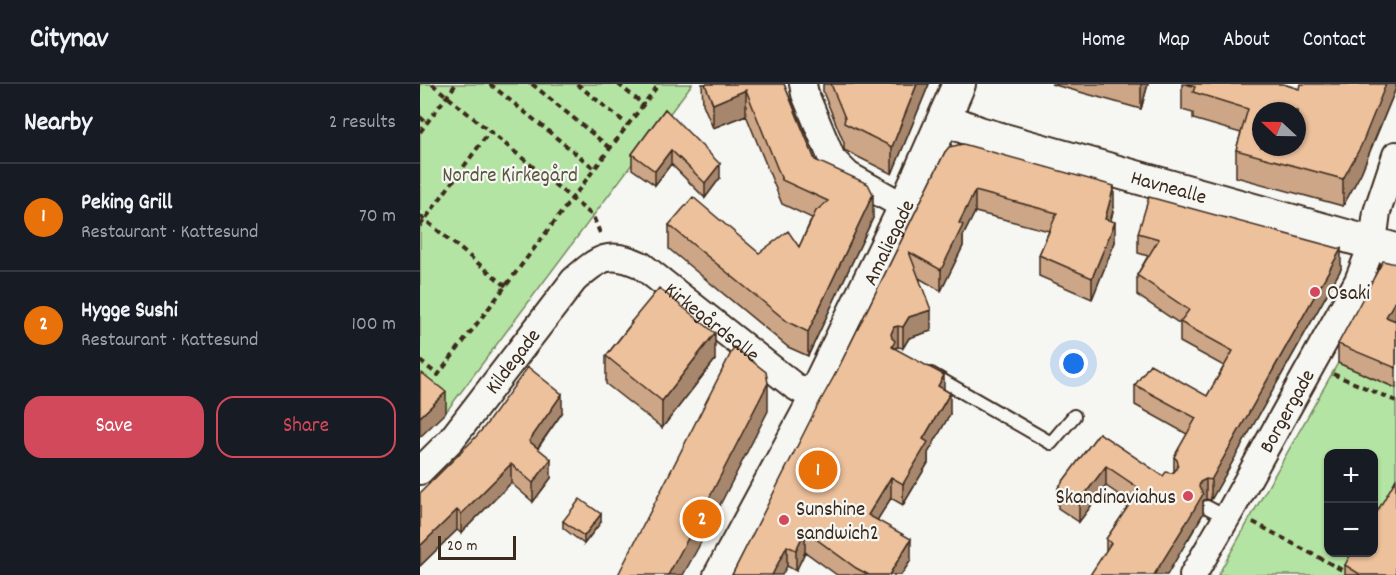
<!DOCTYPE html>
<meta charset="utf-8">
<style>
:root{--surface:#171b24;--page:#242831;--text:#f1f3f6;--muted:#9ea1a6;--line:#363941;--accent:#d1495b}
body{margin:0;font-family:Dekko,sans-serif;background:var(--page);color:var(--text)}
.controls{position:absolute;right:18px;bottom:18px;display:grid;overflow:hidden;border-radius:12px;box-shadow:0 2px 4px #0004}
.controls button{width:54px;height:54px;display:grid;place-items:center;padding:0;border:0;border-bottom:2px solid var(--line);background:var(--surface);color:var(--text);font:30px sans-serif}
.compass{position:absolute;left:832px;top:18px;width:54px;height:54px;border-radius:50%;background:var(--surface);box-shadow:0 2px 4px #0004;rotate:292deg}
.scale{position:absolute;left:18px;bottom:15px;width:78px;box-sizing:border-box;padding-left:6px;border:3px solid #3b2a1e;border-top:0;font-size:16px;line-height:21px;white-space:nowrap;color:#3b2a1e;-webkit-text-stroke:4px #f6f6f2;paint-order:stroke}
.you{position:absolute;left:654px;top:280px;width:21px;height:21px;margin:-15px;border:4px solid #fff;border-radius:50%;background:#1a73e8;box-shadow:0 0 0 9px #1a73e833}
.badge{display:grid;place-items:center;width:39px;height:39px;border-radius:50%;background:var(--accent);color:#fff;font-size:20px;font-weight:700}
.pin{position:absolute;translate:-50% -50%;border:3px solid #fff;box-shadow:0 2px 6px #0006}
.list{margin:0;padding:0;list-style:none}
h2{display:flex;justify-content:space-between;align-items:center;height:78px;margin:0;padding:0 24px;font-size:26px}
h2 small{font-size:20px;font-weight:400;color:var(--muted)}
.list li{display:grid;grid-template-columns:39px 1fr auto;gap:18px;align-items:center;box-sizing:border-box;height:108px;padding:0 24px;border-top:2px solid var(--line)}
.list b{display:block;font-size:22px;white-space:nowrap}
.list p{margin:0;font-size:20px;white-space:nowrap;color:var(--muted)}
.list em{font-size:20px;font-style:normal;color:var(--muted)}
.actions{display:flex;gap:12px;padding:18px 24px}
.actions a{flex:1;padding:14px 0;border:2px solid var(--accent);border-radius:18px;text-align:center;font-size:21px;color:var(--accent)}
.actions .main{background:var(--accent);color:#fff}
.map{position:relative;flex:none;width:976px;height:491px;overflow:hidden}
header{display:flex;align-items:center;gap:36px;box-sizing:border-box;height:84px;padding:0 30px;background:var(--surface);border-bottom:2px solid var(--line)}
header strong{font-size:28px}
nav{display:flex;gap:33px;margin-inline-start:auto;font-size:21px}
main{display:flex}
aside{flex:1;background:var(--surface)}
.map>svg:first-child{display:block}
</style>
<header>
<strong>Citynav</strong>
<nav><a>Home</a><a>Map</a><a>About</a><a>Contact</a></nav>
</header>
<main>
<aside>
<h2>Nearby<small>2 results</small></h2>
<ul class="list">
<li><span class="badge" style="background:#e8710a">1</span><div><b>Peking Grill</b><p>Restaurant · Kattesund</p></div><em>70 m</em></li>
<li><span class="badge" style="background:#e8710a">2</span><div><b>Hygge Sushi</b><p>Restaurant · Kattesund</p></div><em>100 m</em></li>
</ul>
<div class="actions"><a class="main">Save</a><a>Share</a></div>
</aside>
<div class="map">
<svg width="976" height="491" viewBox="0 0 976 491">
<rect width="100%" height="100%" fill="#f6f6f2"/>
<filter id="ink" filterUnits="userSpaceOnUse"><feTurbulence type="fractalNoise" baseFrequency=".0167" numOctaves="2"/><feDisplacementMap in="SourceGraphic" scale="12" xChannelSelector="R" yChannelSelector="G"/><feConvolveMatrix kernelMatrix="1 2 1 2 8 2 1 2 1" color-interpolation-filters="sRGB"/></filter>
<g filter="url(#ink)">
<path fill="#b4e4a3" stroke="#788760" stroke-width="1.5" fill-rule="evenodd" d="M0,0H272L26,328L0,308Z
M918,279L976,304V491H798ZM908,370H954V468H908Z"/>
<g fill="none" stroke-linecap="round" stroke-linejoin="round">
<defs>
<path id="service" d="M511,290L631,359L654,332
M787,423L807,434"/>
<g id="minor">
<path d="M383,0L385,10L412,75L428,91L485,123"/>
<path id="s1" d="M0,387L31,356L154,196C179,174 189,166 221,181L374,302L393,313L297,491"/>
<path id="s2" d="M773,491L811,426L938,197L953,159L957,128L976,71"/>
</g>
<g id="tertiary">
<path id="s3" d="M525,35L559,49L976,166"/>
<path id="s4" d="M393,313L485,123L539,0"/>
</g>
</defs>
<use href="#service" stroke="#3b2a1e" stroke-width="16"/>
<use href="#minor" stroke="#3b2a1e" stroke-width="30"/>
<use href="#tertiary" stroke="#3b2a1e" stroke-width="36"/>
<path stroke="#3b2a1e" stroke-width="4" stroke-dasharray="6 4.5" stroke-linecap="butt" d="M12,0L173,132L180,149
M70,0L175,85
M112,0L190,64
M157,0L208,41
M198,0L224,21
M0,33L7,39
M0,48L36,0
M0,132L86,202
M0,142L70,47
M0,277L18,291L239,0
M913,290L976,317
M833,438L924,487"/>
<use href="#service" stroke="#f6f6f2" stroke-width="12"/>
<use href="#minor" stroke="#f6f6f2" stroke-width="26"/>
<use href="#tertiary" stroke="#f6f6f2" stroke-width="32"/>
</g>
<path fill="#cca686" stroke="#3b2a1e" stroke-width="1.5" d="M282,0H364L395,76L453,134L388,272L368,263L249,165V141L339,169L379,163L392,134L362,120L326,31L293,44L283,20Z
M403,0H509L472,90L424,66V59L403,8Z
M631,0H728L721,25Z
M762,0H863L879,5L976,0V4L941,89L923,122L816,93V66L821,49L773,35V29L762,26Z
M245,25L300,94L285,114L251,80L235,101L212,85V70Z
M525,68L694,123L691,136L695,158L672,215L619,192V171L629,147L555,128L543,152V162L521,207L499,194L511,247L489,254L483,264L478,263L475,264L524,305L530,330L508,369V379L483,421L471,414L457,436L491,476L481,491H417L385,468L376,487L367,482L312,491L417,287Z
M718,149L921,185L791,416L786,415L783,417V430L768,456L686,466V455L711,419L686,402L659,438L638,424V404L679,349L743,392L754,388V373L767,350L715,321V301L787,312L804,282L760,258V240L717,211V191L728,172L718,169Z
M976,180V234L975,237H976V304L918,279V260Z
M211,238L295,276L242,344L186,300V272L211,240Z
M142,329L118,364L131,394L113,418L91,399L41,449L37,446L0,482L53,356Z
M143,437L181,438L164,460L143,444Z
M925,481L976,491H925Z"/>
<path fill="#a6876d" stroke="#3b2a1e" stroke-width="1.5" d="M497,0H509L472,90V63Z
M721,0H728L721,25Z
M966,0H976V4L941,89L923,122V95Z
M326,6V31L293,44V20Z
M251,66V80L235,101V87Z
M300,80V94L285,114V99Z
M694,102V123L685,156V135Z
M555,107V128L543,152V162L521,207V186L539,139Z
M453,110V134L388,272V248Z
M695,138V158L672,215V194Z
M921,165V185L791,416V396Z
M976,215V234L966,253V233Z
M511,226V247L489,254L483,264V243L489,233Z
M478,242V263L475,264L471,270V250L474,243Z
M295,249V276L242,344V317Z
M524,291V312L518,302Z
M348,299V327L278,464L263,491H248Z
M26,308V328L0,353V333Z
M530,309V330L508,369V379L483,421V400L503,355Z
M142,310V329L109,376V357Z
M131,375V394L113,418V399Z
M91,380V399L41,449V430Z
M686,382V402L659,438V418Z
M471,393V414L448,451V431Z
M786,395V415L783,417V430L747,491H734L779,403L780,398Z
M37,426V446L0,482V462Z
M181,430V438L164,460V452Z
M385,447V468L376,487V466Z
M491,455V476L481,491H469Z
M367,462V482L362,491H352Z"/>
<path fill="#edc19c" stroke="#3b2a1e" stroke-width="1.5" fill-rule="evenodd" d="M285,0H364L395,76L448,100L453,110L388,248L368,238L249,141L273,113L339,169L368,147L379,163L396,127L408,117L362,96L326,6L293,20Z
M411,0H497L472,63L424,39L425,34Z
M766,0H863L879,5L880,0H966L941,62L923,95L816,66L828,25L773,8L775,3ZM841,27H877V63H841Z
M245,25L300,80L285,99L251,66L235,87L212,70Z
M543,60L694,102L685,135L695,138L672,194L619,171L637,129L555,107L539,139L543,141L521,186L489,168L511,226L489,233L483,243L478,242L474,243L471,250L472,254L475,257L472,263L524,291L518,302L530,309L503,355L508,358L483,400L471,393L448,431L491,455L469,491H449L436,484L385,447L376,466L367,462L352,491H312L397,323L417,287L525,68L529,63Z
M729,113L921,165L791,396L786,395L780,398L779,403L783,410L768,436L734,491H670L691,459L686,455L720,405L686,382L659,418L638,404L679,349L743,392L746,388L750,389L754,388L757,384L758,380L757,376L754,373L776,334L715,301L730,280L787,312L813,267L760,238L769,226L717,191L739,155L718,149Z
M963,177L976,180V215L966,233L976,237V284L918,260Z
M239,204L295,249L242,317L186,272L212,239L211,238Z
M314,263L346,288L348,299L278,436L248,491H198Z
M108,283L142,310L109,357L131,375L113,399L91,380L41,430L37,426L0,462V409L53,356L65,342Z
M2,289L26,308L0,333V291Z
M976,395V491H941L925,481L932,468H954V433Z
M160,415L181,430L164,452L143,437Z"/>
</g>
<g fill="#d1495b" stroke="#f6f6f2" stroke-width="2">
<circle cx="895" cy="208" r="6"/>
<circle cx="768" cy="412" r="6"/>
<circle cx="364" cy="436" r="6"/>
</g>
<g text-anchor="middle" stroke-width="4.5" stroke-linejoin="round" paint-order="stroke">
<g font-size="21" fill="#59583f" stroke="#f6f6f2">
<text x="90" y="97">Nordre Kirkegård</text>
</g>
<g font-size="21" fill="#3b2a1e" stroke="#f6f6f2">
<text dy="7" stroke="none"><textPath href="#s3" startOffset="234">Havnealle</textPath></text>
<text dy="7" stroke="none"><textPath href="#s4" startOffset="172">Amaliegade</textPath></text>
<text dy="7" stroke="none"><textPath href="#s1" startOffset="412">Kirkegårdsalle</textPath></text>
<text dy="7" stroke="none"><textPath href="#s1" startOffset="144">Kildegade</textPath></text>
<text dy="7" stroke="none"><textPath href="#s2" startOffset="189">Borgergade</textPath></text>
</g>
<g font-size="21" fill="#3b2a1e" stroke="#f6f6f2" text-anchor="start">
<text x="907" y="215">Osaki</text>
<text x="756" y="419" text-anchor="end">Skandinaviahus</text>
<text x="376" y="431">Sunshine<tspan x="376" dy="24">sandwich2</tspan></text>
</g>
</g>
</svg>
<div class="controls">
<button>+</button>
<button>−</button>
</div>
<svg class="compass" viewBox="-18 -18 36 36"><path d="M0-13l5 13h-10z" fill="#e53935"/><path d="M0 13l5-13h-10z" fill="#9ea1a6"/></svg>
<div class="scale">20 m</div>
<div class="you"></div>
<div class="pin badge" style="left:398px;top:386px;background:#e8710a">1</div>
<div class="pin badge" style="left:282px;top:435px;background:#e8710a">2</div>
</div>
</main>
